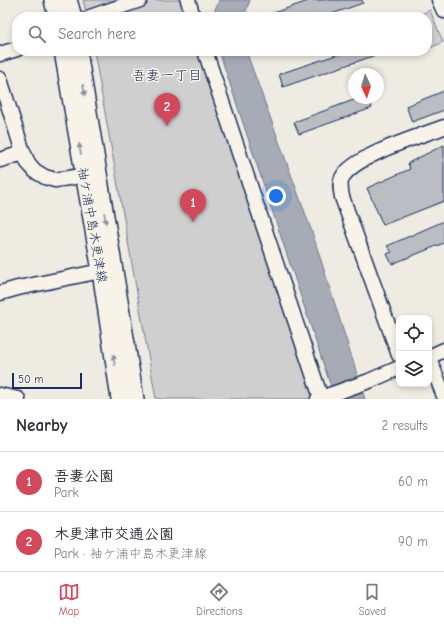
<!DOCTYPE html>
<meta charset="utf-8">
<style>
:root{--surface:#fff;--page:#f7f7f7;--text:#2b2b33;--muted:#7c7c81;--line:#e1e1e2;--accent:#d1495b}
body{margin:0;font-family:"Comic Neue","Klee One",sans-serif;background:var(--page);color:var(--text)}
.controls{position:absolute;right:12px;bottom:12px;display:grid;overflow:hidden;border-radius:8px;box-shadow:0 2px 6px #0003}
.controls button{width:36px;height:36px;display:grid;place-items:center;padding:0;border:0;border-bottom:1px solid var(--line);background:var(--surface);color:var(--text);font:20px sans-serif}
.compass{position:absolute;left:348px;top:68px;width:36px;height:36px;border-radius:50%;background:var(--surface);box-shadow:0 2px 6px #0003;rotate:176deg}
.scale{position:absolute;left:12px;bottom:10px;width:70px;box-sizing:border-box;padding-left:4px;border:2px solid #1b2f5e;border-top:0;font-size:11px;line-height:14px;white-space:nowrap;color:#1b2f5e;-webkit-text-stroke:3px #f7f3e8;paint-order:stroke}
.you{position:absolute;left:276px;top:196px;width:14px;height:14px;margin:-10px;border:3px solid #fff;border-radius:50%;background:#1a73e8;box-shadow:0 0 0 6px #1a73e833}
.badge{display:grid;place-items:center;width:26px;height:26px;border-radius:50%;background:var(--accent);color:#fff;font-size:13px;font-weight:700}
.pin{position:absolute;translate:-50% -33px;filter:drop-shadow(0 1px 2px #0008)}
.pin::after{content:'';position:absolute;top:21px;width:14px;height:12px;background:inherit;clip-path:polygon(0 0,100% 0,50% 100%)}
.list{margin:0;padding:0;list-style:none}
h2{display:flex;justify-content:space-between;align-items:center;height:52px;margin:0;padding:0 16px;font-size:17px}
h2 small{font-size:13px;font-weight:400;color:var(--muted)}
.list li{display:grid;grid-template-columns:26px 1fr auto;gap:12px;align-items:center;box-sizing:border-box;height:60px;padding:0 16px;border-top:1px solid var(--line)}
.list b{display:block;font-size:15px;white-space:nowrap}
.list p{margin:0;font-size:13px;white-space:nowrap;color:var(--muted)}
.list em{font-size:13px;font-style:normal;color:var(--muted)}
.icon{flex:none;width:22px;height:22px;fill:none;stroke:currentColor;stroke-width:2;stroke-linecap:round;stroke-linejoin:round}
.map{position:relative;flex:none;width:444px;height:399px;overflow:hidden}
.search{position:absolute;background:var(--surface);box-shadow:0 2px 6px #0003;left:12px;right:12px;top:12px;height:44px;display:flex;align-items:center;gap:10px;box-sizing:border-box;padding:0 14px;border-radius:16px;color:var(--muted);font-size:15px}
.sheet{height:172px;background:var(--surface)}
nav{display:flex;justify-content:space-around;align-items:center;box-sizing:border-box;height:56px;border-top:1px solid var(--line);background:var(--surface);font-size:11px;color:var(--muted)}
nav a{display:grid;justify-items:center;gap:2px}
nav .on{color:var(--accent)}
.map>svg:first-child{display:block}
</style>
<div class="map">
<svg width="444" height="399" viewBox="0 0 444 399">
<rect width="100%" height="100%" fill="#eeebe2"/>
<filter id="ink" filterUnits="userSpaceOnUse"><feTurbulence type="fractalNoise" baseFrequency=".025" numOctaves="2"/><feDisplacementMap in="SourceGraphic" scale="8" xChannelSelector="R" yChannelSelector="G"/><feConvolveMatrix kernelMatrix="1 2 1 2 8 2 1 2 1" color-interpolation-filters="sRGB"/></filter>
<g filter="url(#ink)">
<path fill="#cfcfcf" stroke="#757f96" d="M83,0H187L193,17H87Z
M430,10L443,42L428,49L427,46V17H415Z
M94,51H204L318,399H156Z"/>
<path fill="#a6abb5" stroke="#6e7992" d="M219,0H250L244,17H212Z
M219,51H246L312,232L365,399H335Z"/>
<path fill="#babdc2" stroke="#1b2f5e" d="M311,0H362L363,3L323,17H262Z
M348,51H378L379,54L283,87L279,74Z
M444,91V110L412,122L406,106Z
M359,98H369L372,108L299,134L294,122Z
M444,145V201L383,225L367,188L410,169L408,163Z
M444,221V243L392,264L387,254L392,252L387,246Z"/>
<g fill="none" stroke-linecap="round" stroke-linejoin="round">
<defs>
<path id="minor" d="M188,0L193,17
M439,0L444,11
M90,17L140,0
M205,51L321,398
M0,54L17,49
M0,79L22,149L28,163L35,171L45,177L55,180L94,174
M0,160L23,153
M0,293L18,288L101,271
M399,355L342,197C341,191 339,184 342,178C353,156 420,136 444,127
M429,357L444,350
M429,358L444,396
M0,395L18,399
M318,399L369,381L399,368"/>
<path id="major" d="M53,0L57,17
M68,0L73,17
M63,51L101,271L120,399
M78,51L135,399"/>
</defs>
<use href="#minor" stroke="#1b2f5e" stroke-width="17"/>
<use href="#major" stroke="#1b2f5e" stroke-width="20"/>
<use href="#minor" stroke="#f7f3e8" stroke-width="14"/>
<use href="#major" stroke="#f7f3e8" stroke-width="17"/>
</g>
<defs><path id="oneway-solid" d="M-6-.8H1V-3.2L6.5 0L1 3.2V.8H-6Z"/></defs>
<g fill="#8991a3">
<use href="#oneway-solid" transform="translate(84 90) rotate(81)"/>
<use href="#oneway-solid" transform="translate(80 149) rotate(-100)"/>
<use href="#oneway-solid" transform="translate(105 218) rotate(81)"/>
<use href="#oneway-solid" transform="translate(114 360) rotate(-99)"/>
</g>
</g>
<g text-anchor="middle" stroke-width="3" stroke-linejoin="round" paint-order="stroke">
<g font-size="13" fill="#1b2f5e" stroke="#f7f3e8">
<text transform="translate(93 225) rotate(80)" y="5">袖ケ浦中島木更津線</text>
</g>
<g font-size="14" fill="#1b2f5e" stroke="#f7f3e8">
<text x="167" y="80">吾妻一丁目</text>
</g>
</g>
</svg>
<div class="controls">
<button><svg class="icon" aria-label="locate" viewBox="0 0 24 24"><circle cx="12" cy="12" r="6"/><path d="M12 2v4M12 18v4M2 12h4M18 12h4"/></svg></button>
<button><svg class="icon" aria-label="layers" viewBox="0 0 24 24"><path d="M12 4l9 5-9 5-9-5zM3 14l9 5 9-5"/></svg></button>
</div>
<svg class="compass" viewBox="-18 -18 36 36"><path d="M0-13l5 13h-10z" fill="#e53935"/><path d="M0 13l5-13h-10z" fill="#7c7c81"/></svg>
<div class="scale">50 m</div>
<div class="you"></div>
<div class="pin badge" style="left:193px;top:222px">1</div>
<div class="pin badge" style="left:167px;top:126px">2</div>
<div class="search"><svg class="icon" aria-label="search" viewBox="0 0 24 24"><circle cx="10" cy="10" r="6"/><path d="M15 15l6 6"/></svg>Search here</div>
</div>
<section class="sheet">
<h2>Nearby<small>2 results</small></h2>
<ul class="list">
<li><span class="badge">1</span><div><b>吾妻公園</b><p>Park</p></div><em>60 m</em></li>
<li><span class="badge">2</span><div><b>木更津市交通公園</b><p>Park · 袖ケ浦中島木更津線</p></div><em>90 m</em></li>
</ul>
</section>
<nav>
<a class="on"><svg class="icon" aria-label="map" viewBox="0 0 24 24"><path d="M3 6l6-2 6 2 6-2v14l-6 2-6-2-6 2zM9 4v14M15 6v14"/></svg>Map</a>
<a><svg class="icon" aria-label="directions" viewBox="0 0 24 24"><path d="M12 3l9 9-9 9-9-9zM9 14v-3h6M13 9l2 2-2 2"/></svg>Directions</a>
<a><svg class="icon" aria-label="saved" viewBox="0 0 24 24"><path d="M7 4h10v16l-5-4-5 4z"/></svg>Saved</a>
</nav>
